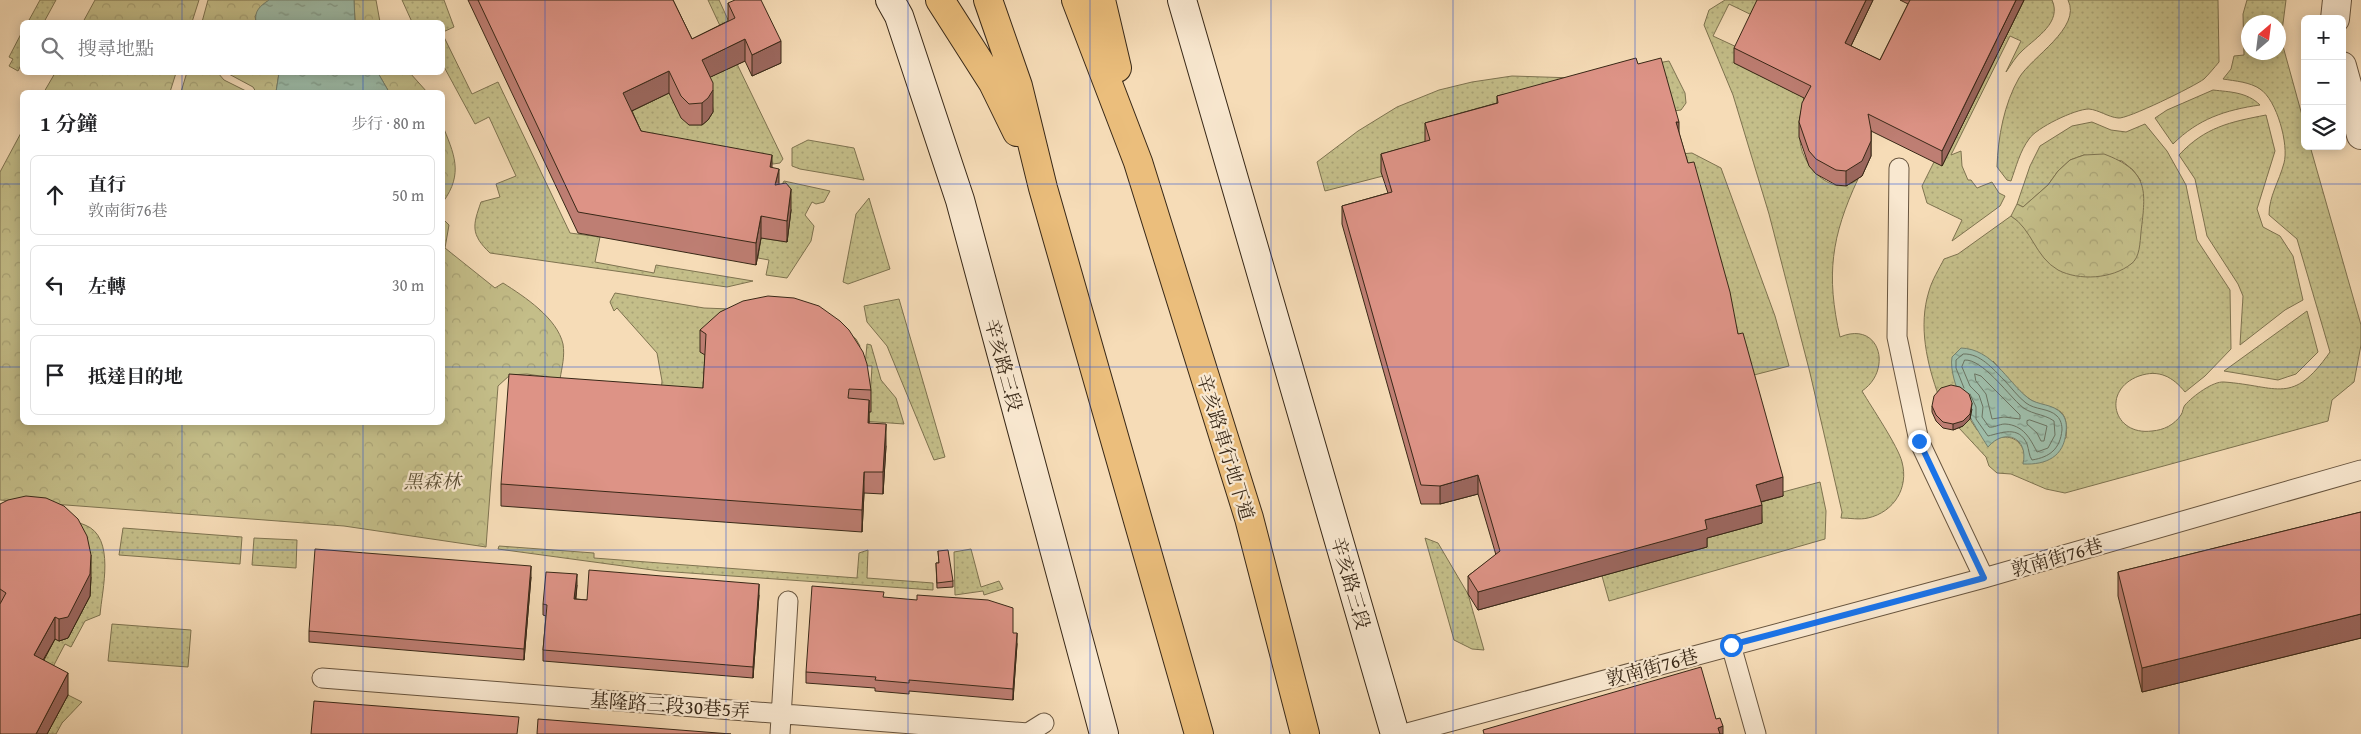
<!DOCTYPE html>
<html lang="zh-TW">
<meta charset="utf-8">
<style>
:root{--surface:#fff;--page:#f6f6f6;--text:#202124;--muted:#757577;--line:#e0e0e0}
body{margin:0;font-family:"Gentium Book Plus","Noto Serif TC",serif;background:var(--page);color:var(--text)}
.controls{position:absolute;right:15px;top:15px;display:grid;overflow:hidden;border-radius:8px;box-shadow:0 2px 12px #0003}
.controls button{width:45px;height:45px;display:grid;place-items:center;padding:0;border:0;border-bottom:1px solid var(--line);background:var(--surface);color:var(--text);font:25px sans-serif}
.compass{position:absolute;left:2241px;top:15px;width:45px;height:45px;border-radius:50%;background:var(--surface);box-shadow:0 2px 12px #0003;rotate:28deg}
.stop{position:absolute;width:15px;height:15px;margin:-11px;border:4px solid #1a73e8;border-radius:50%;background:#fff}
.stop.end{background:#1a73e8;border-color:#fff;box-shadow:0 1px 5px #0008}
.list{margin:0;padding:0;list-style:none}
h2{display:flex;justify-content:space-between;align-items:center;height:65px;margin:0;padding:0 20px;font-size:21px}
h2 small{font-size:16px;font-weight:400;color:var(--muted)}
.list li{display:grid;grid-template-columns:32px 1fr auto;gap:15px;align-items:center;box-sizing:border-box;height:80px;margin:0 10px 10px;padding:0 10px;border:1px solid var(--line);border-radius:8px}
.list b{display:block;font-size:19px;white-space:nowrap}
.list p{margin:0;font-size:16px;white-space:nowrap;color:var(--muted)}
.list em{font-size:16px;font-style:normal;color:var(--muted)}
.icon{flex:none;width:28px;height:28px;fill:none;stroke:currentColor;stroke-width:2;stroke-linecap:round;stroke-linejoin:round}
.map{position:relative;flex:none;width:2361px;height:734px;overflow:hidden}
.search{position:absolute;background:var(--surface);box-shadow:0 2px 12px #0003;left:20px;top:20px;width:425px;height:55px;display:flex;align-items:center;gap:12px;box-sizing:border-box;padding:0 18px;border-radius:8px;color:var(--muted);font-size:19px}
.panel{position:absolute;background:var(--surface);box-shadow:0 2px 12px #0003;left:20px;top:90px;width:425px;height:335px;border-radius:8px}
.map>svg:first-child{display:block}
</style>
<div class="map">
<svg width="2361" height="734" viewBox="0 0 2361 734">
<defs>
<pattern id="grass-dots" width="8" height="8" patternUnits="userSpaceOnUse" patternTransform="scale(1.25)"><rect width="8" height="8" fill="#c4be89"/><path d="M2 2h.1M6 6h.1" fill="none" stroke="#a9a376" stroke-width="1.8" stroke-linecap="round"/></pattern>
<pattern id="forest-crowns" width="20" height="18" patternUnits="userSpaceOnUse" patternTransform="scale(1.25)"><rect width="20" height="18" fill="#c4be89"/><path d="M2 6a3 3 0 1 1 6 0M12 15a3 3 0 1 1 6 0" fill="none" stroke="#a9a376"/></pattern>
<pattern id="water-ripples" width="26" height="14" patternUnits="userSpaceOnUse" patternTransform="scale(1.25)"><rect width="26" height="14" fill="#9ebca8"/><path d="M2 4q2-2 4 0t4 0M15 11q2-2 4 0t4 0" fill="none" stroke="#829988"/></pattern>
</defs>
<rect width="100%" height="100%" fill="#f6dcb7"/>
<filter id="stains"><feTurbulence type="fractalNoise" baseFrequency=".004" numOctaves="4"/><feColorMatrix values="0 0 0 0 .2 0 0 0 0 .09 0 0 0 0 .02 0 0 0 .5 -.17"/></filter>
<radialGradient id="worn" r=".72"><stop offset=".6" stop-color="#630" stop-opacity="0"/><stop offset="1" stop-color="#630" stop-opacity=".3"/></radialGradient>
<path fill="url(#grass-dots)" stroke="#7e7350" fill-rule="evenodd" d="M40,0H56L44,22H28Z
M402,0H444L454,27L443,32L442,22H412Z
M708,0H719L730,24L728,43Z
M1725,0H1765L1756,17L1729,4L1713,36L1741,49L1734,63L1811,101C1807,112 1799,127 1800,139C1800,164 1833,201 1858,179C1831,237 1826,275 1840,337C1880,320 1893,370 1862,391C1872,408 1898,446 1902,462C1909,488 1894,512 1868,518C1860,520 1849,518 1841,518L1842,512L1810,373L1769,214L1733,95L1704,25L1709,10Z
M2024,0H2052C2062,22 2037,37 2023,50C2016,56 2011,65 2006,72L2021,41L2010,36L1951,155L1961,151L1962,166L1968,180H1971L1977,188L1992,182L1999,193L2005,196L2000,206L1952,241L1962,220L1927,203L1922,186L1934,162L1942,165Z
M2068,0H2218L2219,62C2214,68 2209,74 2204,79C2195,86 2126,120 2118,118C2108,117 2099,110 2089,109C2075,109 2036,128 2029,139C2020,151 2016,167 2011,181L2007,180L1997,167C1998,137 2004,104 2019,78C2031,57 2082,28 2068,0Z
M2247,0H2286L2281,39L2305,126V146H2310L2361,325V345L2354,382L2332,400L2328,421L2065,493L2046,489L2011,474L1997,473L1989,466L1986,457L1959,428L1970,419L1977,430L1995,439C2010,434 2020,439 2025,454L2066,438C2070,399 2048,413 2028,398C2015,389 2004,373 1993,361L1960,393L1939,397C1927,364 1918,326 1929,291C1932,280 1939,269 1944,259L1958,254L2011,216L2023,224L2141,181L2133,170L2122,161L2084,155L2070,160L2058,171L2048,185L2023,207L2017,204L2030,166L2040,146L2072,126L2092,122L2111,130L2126,132L2145,124L2167,151L2186,185L2197,240L2230,290L2231,349L2205,376L2185,392C2173,377 2159,369 2139,376C2101,390 2113,436 2152,431C2164,430 2174,425 2181,415C2183,412 2183,407 2185,405C2193,396 2213,381 2224,382C2279,386 2292,406 2330,352L2297,239L2269,215C2269,196 2279,182 2284,163C2289,145 2277,100 2260,89C2250,82 2235,81 2223,79L2231,69L2234,56L2244,55L2243,14ZM2248,22H2278V52H2248Z
M22,32V63L18,71L9,66L13,59L9,57Z
M442,33L472,94L498,82L570,233L600,237L595,262L654,273L656,265L753,281L727,287L490,253C470,234 473,225 481,202L500,197L496,184L516,176L489,117L475,124L443,65Z
M1669,61L1685,93L1686,103L1681,110L1425,142L1382,172L1383,176L1325,191L1317,162L1358,131L1397,107L1439,90L1472,82L1512,76L1574,78Z
M737,64L783,159L780,163L773,164L645,141L631,111L669,93L689,125H702V81Z
M2213,90C2230,92 2247,92 2260,105C2225,110 2198,119 2173,144L2155,118L2167,110Z
M2266,115L2275,151L2257,209L2263,227L2280,236L2293,256L2303,300L2285,310L2240,345L2243,296L2238,284L2207,236L2195,179L2179,155C2205,127 2230,122 2266,115Z
M808,140L854,148L864,180L800,169L792,166V148Z
M1692,153L1721,168L1775,316L1789,366L1750,376L1680,154Z
M784,181L830,191L824,202L816,204L812,202L805,215L814,226L811,241L787,278L766,275L769,260L758,258L761,238L787,242L791,210L779,190Z
M869,198L890,269L848,284L843,282L856,214Z
M615,293L704,308L730,309L836,323L856,339L860,346L856,362L706,356L703,410L660,406L662,381L657,353L617,308L614,311L610,302Z
M899,299L945,457L934,460L887,346L867,322L864,306Z
M2307,311L2318,352L2296,374L2278,380L2224,371Z
M867,344L871,345L881,380L896,398L904,424L848,420L870,399L872,366H865Z
M1820,482L1826,511L1825,539L1609,601L1602,576L1705,538L1756,503L1783,496V492Z
M46,520C58,521 74,520 85,525C116,537 102,590 100,615L85,621L71,647L65,644L45,682L34,676L55,639L59,641L68,638L90,596Z
M123,528L242,537L240,564L119,555Z
M254,538L297,540L296,568L252,565Z
M1425,538L1438,543L1468,594L1484,650L1472,649L1454,640Z
M499,546L594,553V558L857,578L859,553L868,550L867,578L933,583V590L660,571L498,549Z
M971,549L981,587L999,581L1003,589L984,595L983,591L955,595L954,552Z
M112,624L191,630L188,667L108,661Z
M68,695L82,702L62,723L56,734H47Z"/>
<path fill="url(#forest-crowns)" stroke="#7e7350" d="M95,0H199L192,22H83Z
M208,0H269L255,16L256,22H202Z
M354,0H376L380,22H355Z
M187,72L218,73L224,80L248,92H181Z
M55,73V72L176,73L170,92H44Z
M227,73H279L276,92H256L253,87Z
M378,73H410L427,92H389Z
M442,124C454,154 464,173 443,202Z
M22,131V422H442L443,219L449,225L445,248L495,288L503,283C525,297 557,318 563,344C565,356 562,367 560,379L527,374L510,375L498,386L486,547L344,526L0,500V172Z
M2104,154C2149,171 2146,190 2141,232C2140,242 2140,258 2131,264C2112,279 2079,281 2058,270C2035,257 2032,229 2011,216L2017,204L2023,207L2048,185L2058,171L2070,160L2084,155Z"/>
<path fill="url(#water-ripples)" stroke="#75816e" d="M269,0H354L355,22H256C254,11 260,6 269,0Z
M279,73H378L389,92H276Z
M1961,348C1992,349 2006,380 2028,398C2038,406 2053,403 2062,414C2066,418 2067,426 2066,432C2064,457 2046,465 2023,464C2029,438 2005,427 1988,447C1974,425 1948,383 1952,357Z"/>
<g fill="none" stroke-linecap="round" stroke-linejoin="round">
<path stroke="#6b7260" stroke-width="1" d="M1965,360C1982,359 2007,393 2019,404C2029,415 2043,413 2054,421L2055,435L2048,448L2037,452C2030,438 2023,425 2005,424C1999,424 1994,428 1989,427L1982,417L1983,407L1979,395L1970,386L1962,367Z
M1975,374L1981,376L2020,415V419L2004,417L1992,419L1986,394L1976,381Z
M1964,388L1956,368V360L1963,354C1980,353 1993,369 2004,380C2011,387 2018,397 2026,403C2035,410 2049,408 2057,416C2061,420 2062,425 2062,430C2060,449 2050,457 2032,460C2029,456 2029,450 2027,444C2019,425 2001,433 1988,436L1976,419V407L1970,394
M2030,420L2047,426L2044,441H2041L2037,433L2027,424V421Z"/>
<defs>
<path id="lane" d="M1899,168L1897,337L1919,441L1984,578
M1731,645L1756,734
M322,678L1028,733L1044,723
M780,734L788,601
M1404,734L1984,578L2361,470"/>
<path id="street" d="M2335,19L2337,0
M2342,66L2361,135"/>
<path id="secondary" d="M890,0L899,16L960,200L1104,734
M1182,0L1395,734"/>
<path id="primary" d="M940,0L993,83L1017,132
M988,0L1018,86L1043,188L1199,734
M1076,0L1138,162L1249,518L1305,734
M1101,0L1117,68"/>
</defs>
<use href="#lane" stroke="#68553f" stroke-width="21"/>
<use href="#street" stroke="#68553f" stroke-width="30"/>
<use href="#secondary" stroke="#382817" stroke-width="30"/>
<use href="#primary" stroke="#382817" stroke-width="30"/>
<use href="#lane" stroke="#f9e8d0" stroke-width="19"/>
<use href="#street" stroke="#f9e8d0" stroke-width="28"/>
<use href="#secondary" stroke="#f9e8d0" stroke-width="28"/>
<use href="#primary" stroke="#ebbe7c" stroke-width="28"/>
</g>
<path fill="#be7e73" stroke="#382817" d="M468,0H673L692,39L728,21V3L781,63L752,76L745,61L710,77L713,112L708,120L702,125H689L681,118L669,93L632,111L641,131L772,167L779,184L791,210L787,242L761,238L756,265L578,233Z
M1873,0L1851,46L1880,60L1908,4L1900,0H2024L1942,166L1871,131V156L1862,176L1846,186L1836,185L1816,174L1809,166L1799,137V122L1804,98L1734,63V48Z
M1638,64L1679,133L1738,334L1783,496L1761,502L1762,523L1707,538V547L1478,610L1468,594V576L1496,555L1478,494L1440,504H1421L1342,224V206L1388,193L1381,172V154L1425,142V123L1497,103V96Z
M700,330L871,390V412H869V423L886,446L883,494L864,493L862,532L501,506V484L703,388L705,355L700,352Z
M1932,406L1972,409L1970,419L1963,426L1953,430L1943,428L1936,421L1932,412Z
M0,504L91,577L90,596L68,638L59,641L55,639L44,660L68,695L47,734H0Z
M2361,512V638L2142,692L2118,596V572Z
M938,551L953,581V587L937,588L936,563H939Z
M531,577L524,660L309,642V631Z
M577,585L576,599L587,600L759,595L753,678L543,661V650L546,616L543,615V604Z
M884,598L1013,633L1017,644L1013,700L909,691V694L875,691V688L806,683V672Z"/>
<path fill="#9b675e" stroke="#382817" d="M1866,0H1873L1845,58V43Z
M2016,0H2024L1942,166V151Z
M745,39V61L702,81V60Z
M781,41V63L752,76V55Z
M669,71V93L623,115V93Z
M713,90V112L708,120L702,125V103Z
M1676,122H1679V140Z
M1871,130V156L1862,176L1846,186V171Z
M772,155V177L770,167Z
M779,169V190L775,185Z
M791,189V210L787,242V221Z
M761,216V238L756,265V243Z
M869,400V422L868,445V423Z
M1972,403L1970,419L1963,426L1953,430V424Z
M886,424V446L883,494V472Z
M864,472V493L862,532V510Z
M1478,475V494L1440,504V486Z
M1783,477V496L1756,503V485Z
M1762,505V523L1707,538V547L1478,610V592L1705,520Z
M91,555V577L90,596L68,638L59,641V619Z
M531,566V577L524,660V649Z
M577,574V585L574,610V599Z
M759,584V595L753,678V667Z
M2361,614V638L2142,692V668Z
M55,617V639L34,676V655Z
M1017,633V644L1013,700V689Z
M68,673V695L47,734H36Z
M1723,726V734H1718V728Z"/>
<path fill="#dd9386" stroke="#382817" d="M478,0H673L692,39L735,18L728,3L735,0H761L781,41L752,55L745,39L702,60L713,83V90L708,98L702,103L689,104L681,96L669,71L623,93L641,131L772,155L770,167L779,169L775,185L786,183L791,189L787,221L761,216L756,243L578,212Z
M1757,0H1866L1845,43L1880,60L1910,0H2016L1942,151L1868,114L1871,130V141L1862,161L1846,171L1836,170L1816,159L1809,151L1799,122L1802,103L1811,86L1734,48Z
M1636,58L1638,64L1661,58L1679,122H1676L1688,163L1694,162L1730,292L1738,334L1743,333L1783,477L1756,485L1762,505L1705,520L1707,529L1478,592L1468,576L1500,551L1478,475L1440,486L1421,485L1342,206L1392,192L1381,154L1430,140L1425,123L1498,103L1497,96Z
M768,296L794,298L819,306L840,321L849,330L863,352L867,364L871,390L849,389L848,398L869,400L868,423L886,424L883,472H864L862,510L501,484L509,374L703,388L706,334L700,330L720,312L743,301Z
M1951,385L1960,387L1969,394L1972,403L1970,414L1963,421L1953,424L1943,422L1936,415L1932,406L1934,396L1941,388Z
M26,496L46,498L64,506L78,519L87,536L91,555L90,574L68,617L59,619L55,617L34,655L68,673L36,734H0V604L6,593L0,589V504L8,500Z
M2361,512V614L2142,668L2118,572Z
M315,549L531,566L524,649L309,631Z
M948,550L953,581L937,583L936,563H939L938,551Z
M589,570L759,584L753,667L543,650L547,605L543,604L546,572L577,574L574,599L587,600Z
M812,586L884,592L883,597L917,600V595L988,600L1013,608V633H1017L1013,689L909,680V683L875,680L876,677L806,672Z
M1701,667L1716,719L1720,718L1723,726L1718,728L1720,734H1484L1483,730Z
M314,701L519,717L517,734H311Z
M538,719L731,734H537Z"/>
<g fill="none" stroke-linecap="round" stroke-linejoin="round">
<path stroke="#1a73e8" stroke-width="6" d="M1731,645L1984,578L1919,441"/>
</g>
<path fill="none" stroke="#1d4ed8" stroke-width="1" stroke-opacity="0.55" d="M182,0V22M363,0V22M545,0V734M726,0V734M908,0V734M1090,0V734M1271,0V734M1453,0V734M1635,0V734M1816,0V734M1998,0V734M2179,0V734M182,72V92M363,72V92M0,184H22M442,184H2361M0,367H22M442,367H2361M182,422V734M363,422V734M0,550H2361"/>
<g text-anchor="middle" stroke-width="4.5" stroke-linejoin="round" paint-order="stroke">
<g font-size="19" fill="#382817" stroke="#f9e8d0">
<text transform="translate(1004 365) rotate(75)" y="7">辛亥路三段</text>
<text transform="translate(1226 447) rotate(73)" y="7">辛亥路車行地下道</text>
<text transform="translate(2057 557) rotate(-16)" y="7">敦南街76巷</text>
<text transform="translate(1351 583) rotate(74)" y="7">辛亥路三段</text>
<text transform="translate(1652 667) rotate(-15)" y="7">敦南街76巷</text>
<text transform="translate(670 705) rotate(4)" y="7">基隆路三段30巷5弄</text>
</g>
<g font-size="19" font-style="italic" fill="#5b4e34" stroke="#f9e8d0">
<text x="432" y="488">黑森林</text>
</g>
</g>
<rect width="100%" height="100%" filter="url(#stains)"/>
<rect width="100%" height="100%" fill="url(#worn)"/>
</svg>
<div class="controls">
<button>+</button>
<button>−</button>
<button><svg class="icon" aria-label="layers" viewBox="0 0 24 24"><path d="M12 4l9 5-9 5-9-5zM3 14l9 5 9-5"/></svg></button>
</div>
<svg class="compass" viewBox="-18 -18 36 36"><path d="M0-13l5 13h-10z" fill="#e53935"/><path d="M0 13l5-13h-10z" fill="#757577"/></svg>
<div class="stop" style="left:1731px;top:645px"></div>
<div class="stop end" style="left:1919px;top:441px"></div>
<div class="search"><svg class="icon" aria-label="search" viewBox="0 0 24 24"><circle cx="10" cy="10" r="6"/><path d="M15 15l6 6"/></svg>搜尋地點</div>
<section class="panel">
<h2>1 分鐘<small>步行 · 80 m</small></h2>
<ul class="list">
<li><svg class="icon" aria-label="ahead" viewBox="0 0 24 24"><path d="M12 20V5M6 11l6-6 6 6"/></svg><div><b>直行</b><p>敦南街76巷</p></div><em>50 m</em></li>
<li><svg class="icon" aria-label="left" viewBox="0 0 24 24"><path d="M17 20v-9H6M10 6l-5 5 5 5"/></svg><div><b>左轉</b></div><em>30 m</em></li>
<li><svg class="icon" aria-label="arrive" viewBox="0 0 24 24"><path d="M6 21V4h12l-3 4 3 4H6"/></svg><div><b>抵達目的地</b></div></li>
</ul>
</section>
</div>
